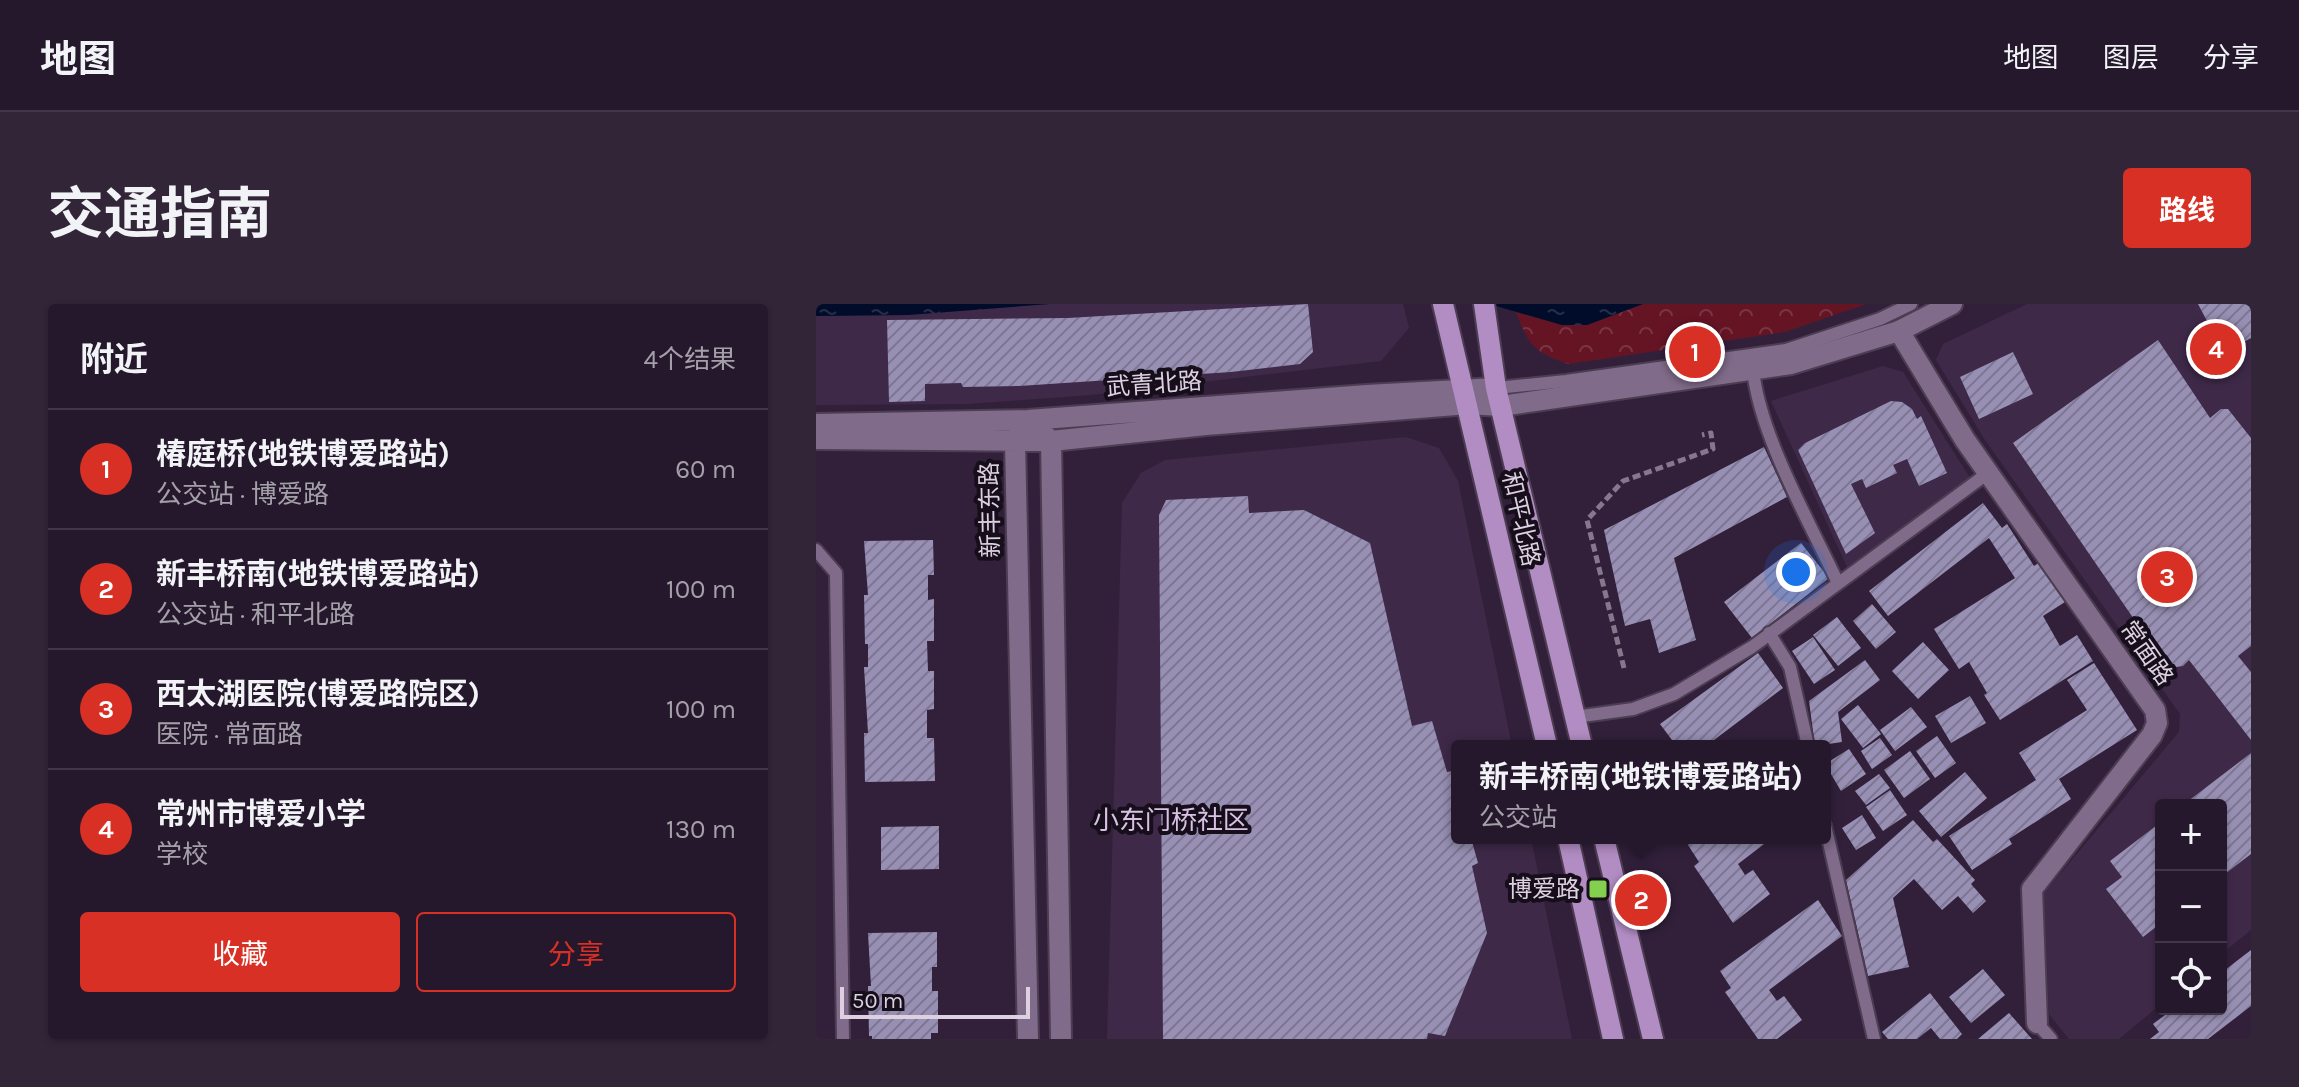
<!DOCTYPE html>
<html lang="zh">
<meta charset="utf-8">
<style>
:root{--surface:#26182c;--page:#322538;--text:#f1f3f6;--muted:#a4a0a9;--line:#423748;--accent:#d93025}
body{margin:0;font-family:Karla,"Noto Sans SC",sans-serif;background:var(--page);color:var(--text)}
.controls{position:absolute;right:24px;bottom:24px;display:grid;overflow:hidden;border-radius:8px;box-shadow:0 2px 6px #0004}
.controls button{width:72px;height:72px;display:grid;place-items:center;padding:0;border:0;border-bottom:2px solid var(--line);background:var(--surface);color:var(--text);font:40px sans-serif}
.scale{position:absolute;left:24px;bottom:20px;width:190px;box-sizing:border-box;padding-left:8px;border:4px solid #dcd0e1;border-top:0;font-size:22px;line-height:28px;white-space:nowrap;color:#dcd0e1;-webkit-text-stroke:6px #160e1a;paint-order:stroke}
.you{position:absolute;left:980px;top:268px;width:28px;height:28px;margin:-20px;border:6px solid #fff;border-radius:50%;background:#1a73e8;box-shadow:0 0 0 12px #1a73e833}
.badge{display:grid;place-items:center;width:52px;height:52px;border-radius:50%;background:var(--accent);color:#fff;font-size:26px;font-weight:700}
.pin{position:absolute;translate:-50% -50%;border:4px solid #fff;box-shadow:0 2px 8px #0006}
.popup{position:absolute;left:635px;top:436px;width:380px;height:104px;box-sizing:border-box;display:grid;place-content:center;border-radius:8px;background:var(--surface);filter:drop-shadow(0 2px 6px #0005);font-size:26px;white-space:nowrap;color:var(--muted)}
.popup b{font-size:30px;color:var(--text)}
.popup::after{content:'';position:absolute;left:50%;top:100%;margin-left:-16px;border:16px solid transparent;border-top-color:var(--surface)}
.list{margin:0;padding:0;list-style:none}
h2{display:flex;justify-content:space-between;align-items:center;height:104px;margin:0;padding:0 32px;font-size:34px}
h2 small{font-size:26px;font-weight:400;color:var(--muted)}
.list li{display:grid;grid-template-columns:52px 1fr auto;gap:24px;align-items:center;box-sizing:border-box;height:120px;padding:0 32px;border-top:2px solid var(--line)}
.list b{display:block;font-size:30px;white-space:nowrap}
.list p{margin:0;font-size:26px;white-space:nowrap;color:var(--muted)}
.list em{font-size:26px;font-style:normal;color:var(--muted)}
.actions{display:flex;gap:16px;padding:24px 32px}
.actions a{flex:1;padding:18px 0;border:2px solid var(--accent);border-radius:8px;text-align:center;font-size:28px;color:var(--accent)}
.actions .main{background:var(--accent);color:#fff}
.icon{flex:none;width:44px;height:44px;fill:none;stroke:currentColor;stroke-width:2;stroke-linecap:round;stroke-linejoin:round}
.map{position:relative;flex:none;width:1435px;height:735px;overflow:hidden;border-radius:8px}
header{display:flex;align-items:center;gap:48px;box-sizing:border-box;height:112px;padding:0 40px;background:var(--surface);border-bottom:2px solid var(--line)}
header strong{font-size:38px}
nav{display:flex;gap:44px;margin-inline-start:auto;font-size:28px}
.intro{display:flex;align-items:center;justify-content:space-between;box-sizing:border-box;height:192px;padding:0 48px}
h1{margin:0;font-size:56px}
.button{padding:20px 36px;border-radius:8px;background:var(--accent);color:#fff;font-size:28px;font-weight:700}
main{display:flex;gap:48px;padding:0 48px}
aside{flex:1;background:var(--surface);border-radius:8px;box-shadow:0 2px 6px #0004}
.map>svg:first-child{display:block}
</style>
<header>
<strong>地图</strong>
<nav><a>地图</a><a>图层</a><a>分享</a></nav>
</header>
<div class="intro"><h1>交通指南</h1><a class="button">路线</a></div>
<main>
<aside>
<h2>附近<small>4个结果</small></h2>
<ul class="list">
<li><span class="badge">1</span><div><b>椿庭桥(地铁博爱路站)</b><p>公交站 · 博爱路</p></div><em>60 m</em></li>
<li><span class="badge">2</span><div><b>新丰桥南(地铁博爱路站)</b><p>公交站 · 和平北路</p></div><em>100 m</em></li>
<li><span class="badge">3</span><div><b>西太湖医院(博爱路院区)</b><p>医院 · 常面路</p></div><em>100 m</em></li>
<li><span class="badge">4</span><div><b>常州市博爱小学</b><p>学校</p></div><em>130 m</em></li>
</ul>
<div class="actions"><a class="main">收藏</a><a>分享</a></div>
</aside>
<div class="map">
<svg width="1435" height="735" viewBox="0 0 1435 735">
<defs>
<pattern id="forest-crowns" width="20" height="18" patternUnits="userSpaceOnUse" patternTransform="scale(2)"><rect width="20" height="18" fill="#651424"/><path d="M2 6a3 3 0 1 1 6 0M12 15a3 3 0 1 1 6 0" fill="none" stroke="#7a3544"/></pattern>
<pattern id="water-ripples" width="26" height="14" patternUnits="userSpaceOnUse" patternTransform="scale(2)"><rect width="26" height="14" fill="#000c29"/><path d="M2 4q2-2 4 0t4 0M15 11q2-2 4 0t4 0" fill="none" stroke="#252e48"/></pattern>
<pattern id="building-hatch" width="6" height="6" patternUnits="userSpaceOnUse" patternTransform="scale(2)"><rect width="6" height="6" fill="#9890b4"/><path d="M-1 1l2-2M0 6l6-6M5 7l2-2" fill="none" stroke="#7e7792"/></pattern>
</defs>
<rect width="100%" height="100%" fill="#32203b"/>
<path fill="#3f2949" d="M233,0H587L593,24L565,57L275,91L151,100L0,101V12L92,11Z
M1211,0H1435V626L1405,650V501H1345V700L1303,735H1253L1233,710L1228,589L1363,428L1364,410L1169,136L1120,56L1127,40Z
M1067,62L1087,68L1154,174L1031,263L955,97Z
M590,133L623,144L642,177L696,442H641V534H715L756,735H291L306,199L325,169L349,156Z"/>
<path fill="url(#forest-crowns)" d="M827,0H1050L969,28L752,60C718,48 713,42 700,8L746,21H771Z"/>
<path fill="url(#water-ripples)" d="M0,0H233L92,11L0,12Z
M673,0H827L771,21H746Z"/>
<path fill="url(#building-hatch)" d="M492,0L497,48L484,60L415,68L203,82L147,83L145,79L109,80V97L73,98L71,16L252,14Z
M1382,0H1435V34L1408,49Z
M1342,36L1394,114L1405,105H1412L1435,134V342L1422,352L1435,368V436L1373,356L1367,362L1360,363L1351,360L1344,353L1197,139Z
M1197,48L1217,90L1163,115L1144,73Z
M1075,97L1086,98L1096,105L1101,115L1105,112L1131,169L1103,182L1091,155L1077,161L1081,169L1050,184L1046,175L1035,180L1059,229L1030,250L982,146L989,139Z
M948,143L971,193L858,254L880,336L843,349L834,315L809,322L788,226Z
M432,192L433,209L488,206L554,239L596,422L616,417L631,468L637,467L641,481V534H655L662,559L656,562L671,629L629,732L612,729L611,735H347L343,211L350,196Z
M1167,199L1186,224L1191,220L1218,262L1224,258L1249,298L1227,312L1244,342L1261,331L1277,357L1184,416L1168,391L1171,389L1153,358L1143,365L1118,325L1199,274L1173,234L1072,312L1053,287Z
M117,236L118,271H112V296L118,295V337H111L112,367H118V405L111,406V434H118L119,477L49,478L48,429H52L48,363H52V340H49L48,291H52L48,237Z
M985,239L1013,274L936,334L908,298Z
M1056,300L1080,328L1060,345L1037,317Z
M1021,313L1045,344L1022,362L997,331Z
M997,333L1019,366L998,380L976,347Z
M1107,338L1133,366L1102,395L1076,367Z
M942,349L967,384L894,439L896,442H848L856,436L844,420Z
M1049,356L1064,376L1022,408L1026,438L999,442L993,397Z
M1278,359L1321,426L1243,475L1255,495L1193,535L1196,540L1156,566L1133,532L1220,476L1203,449L1271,406L1251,376Z
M1154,392L1170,419L1135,439L1119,412Z
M1042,401L1065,430L1047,444L1025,415Z
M1095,403L1111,423L1079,447L1064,426Z
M1121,432L1140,459L1119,474L1100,447Z
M1064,434L1076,451L1056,465L1045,447Z
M1033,445L1050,470L1025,487L1009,460Z
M1094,447L1114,475L1088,494L1068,466Z
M1435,449V550L1405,573V501H1367Z
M1149,468L1171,494L1125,533L1103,507Z
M1063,470L1074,484L1050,501L1039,487Z
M1074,486L1091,511L1067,527L1050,503Z
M1046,511L1060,534L1040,546L1026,524Z
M1097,516L1117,538L1121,535L1159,576L1155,580L1170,597L1157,609L1142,592L1126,606L1098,575L1077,594L1093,663L1052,672L1030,576Z
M1345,518V619L1327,633L1290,585L1306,573L1294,557Z
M123,522V565L65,566V523Z
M882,534H956L922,560L929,571L937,566L954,590L917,619L878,562L883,558L872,541Z
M1002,596L1026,632L953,686L961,697L968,692L986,716L961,735H942L909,688L915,684L904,667Z
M121,628V663H116V687H122V729H115V735H56V732H53L52,682H55L52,629Z
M1435,646V702L1392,735H1334L1343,728L1337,720L1357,705H1405V669Z
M1167,665L1189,691L1155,719L1133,693Z
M1114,689L1146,730L1141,735H1124L1115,724L1101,735H1072L1066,728Z
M1193,709L1216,735H1162Z"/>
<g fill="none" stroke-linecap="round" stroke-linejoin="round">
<defs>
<path id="lane" d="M937,65C943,130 993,217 1021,277
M680,84L750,77L970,46L1064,15L1095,0
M0,246L20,269L27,735
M953,329L974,363L992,442
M759,413L817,405L858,390L936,343L1172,169
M1009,521L1058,735
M1221,719L1235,735"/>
<path id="street" d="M1083,27L1149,136L1339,406L1341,419L1336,431L1216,585L1221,719"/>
<path id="secondary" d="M0,120L212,116L551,91L680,84
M0,135L235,137L390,121L652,100L685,102L975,60L1083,27L1136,0
M212,735L199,137L212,116L235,137L245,735"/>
<path id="primary" d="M627,0L731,442
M668,0L680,84L766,442
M752,534L797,735
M788,534L837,735"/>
</defs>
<use href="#lane" stroke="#4c3d53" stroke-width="16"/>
<use href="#street" stroke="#4c3d53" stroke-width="24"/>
<use href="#secondary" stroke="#4c3d53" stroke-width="24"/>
<use href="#primary" stroke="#4c3d53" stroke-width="24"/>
<path stroke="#86778d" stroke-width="5" stroke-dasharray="8 4" stroke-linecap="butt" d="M808,364L771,216L807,177L897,145L895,129L886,131"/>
<use href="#lane" stroke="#806b8a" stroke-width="12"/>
<use href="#street" stroke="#806b8a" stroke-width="20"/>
<use href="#secondary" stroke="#806b8a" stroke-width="20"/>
<use href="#primary" stroke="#b28dc4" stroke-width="20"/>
</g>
<rect fill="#83d04e" stroke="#160e1a" stroke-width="3" x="772" y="575" width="20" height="20" rx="4"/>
<g text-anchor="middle" stroke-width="8" stroke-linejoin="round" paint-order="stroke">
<g font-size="24" fill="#dcd0e1" stroke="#160e1a">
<text transform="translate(338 80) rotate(-4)" y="8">武青北路</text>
<text transform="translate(174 206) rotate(-91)" y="8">新丰东路</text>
<text transform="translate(705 215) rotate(77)" y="8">和平北路</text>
<text transform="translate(1331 349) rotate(55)" y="8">常面路</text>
</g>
<g font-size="24" fill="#dcd0e1" stroke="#160e1a" text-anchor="end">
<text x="764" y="593">博爱路</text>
</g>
<g font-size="26" fill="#d8c1e3" stroke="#160e1a">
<text x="355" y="525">小东门桥社区</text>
</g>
</g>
</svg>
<div class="controls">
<button>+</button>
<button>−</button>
<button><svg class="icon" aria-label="locate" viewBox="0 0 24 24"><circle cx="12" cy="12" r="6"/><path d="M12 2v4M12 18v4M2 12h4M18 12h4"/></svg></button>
</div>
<div class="scale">50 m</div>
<div class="you"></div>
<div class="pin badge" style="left:879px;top:48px">1</div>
<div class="pin badge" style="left:825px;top:596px">2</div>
<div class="popup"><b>新丰桥南(地铁博爱路站)</b>公交站</div>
<div class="pin badge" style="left:1351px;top:273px">3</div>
<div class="pin badge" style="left:1400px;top:45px">4</div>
</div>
</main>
